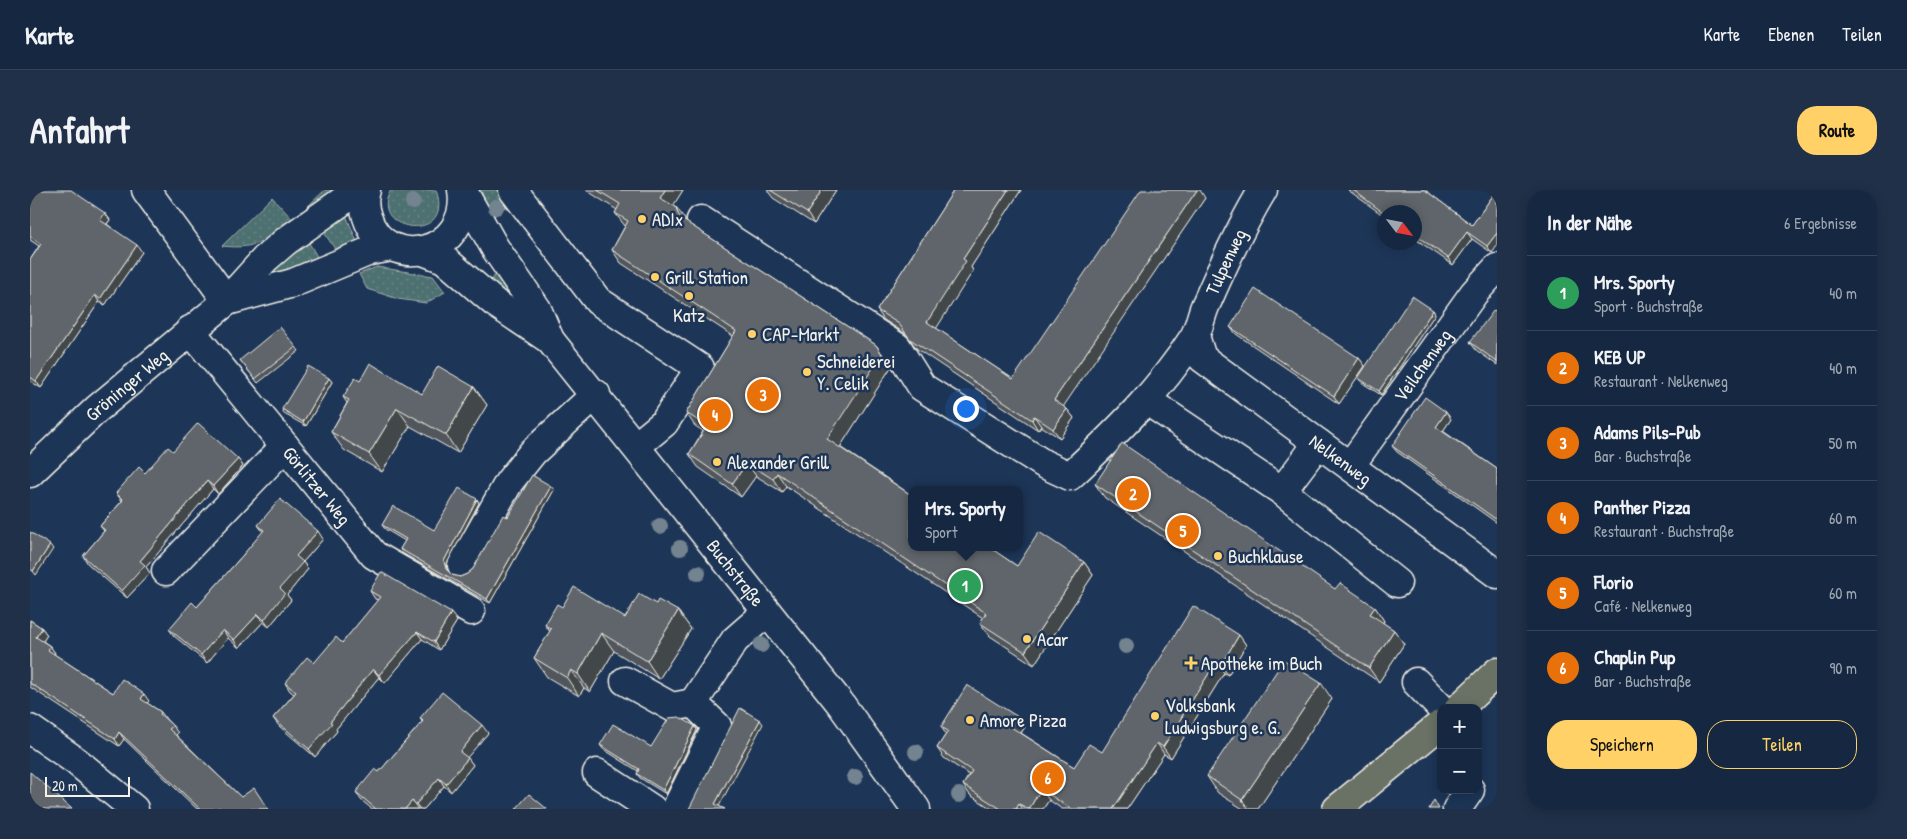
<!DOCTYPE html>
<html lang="de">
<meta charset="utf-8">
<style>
:root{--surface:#162841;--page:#1f3048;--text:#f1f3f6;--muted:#9ea6b1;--line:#35445a;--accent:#ffd166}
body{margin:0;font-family:"Patrick Hand",sans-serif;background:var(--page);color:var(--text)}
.controls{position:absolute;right:15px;bottom:15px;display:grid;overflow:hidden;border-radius:10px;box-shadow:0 2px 12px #0003}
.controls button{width:45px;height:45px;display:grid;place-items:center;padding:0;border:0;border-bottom:1px solid var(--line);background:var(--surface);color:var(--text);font:25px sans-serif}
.compass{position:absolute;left:1347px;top:15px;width:45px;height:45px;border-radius:50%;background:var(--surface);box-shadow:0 2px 12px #0003;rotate:122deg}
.scale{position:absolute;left:15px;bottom:12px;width:85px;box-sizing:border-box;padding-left:5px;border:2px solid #f4f1e8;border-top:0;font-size:14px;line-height:18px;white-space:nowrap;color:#f4f1e8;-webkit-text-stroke:4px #1d3557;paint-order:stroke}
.you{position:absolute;left:935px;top:218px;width:18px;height:18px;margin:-12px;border:4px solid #fff;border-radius:50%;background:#1a73e8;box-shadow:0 0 0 8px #1a73e833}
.badge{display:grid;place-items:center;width:32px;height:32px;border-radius:50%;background:var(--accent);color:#fff;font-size:16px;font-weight:700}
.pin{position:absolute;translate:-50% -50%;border:2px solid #fff;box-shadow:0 1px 5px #0006}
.popup{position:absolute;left:878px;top:296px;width:115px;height:65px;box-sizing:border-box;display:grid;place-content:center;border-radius:10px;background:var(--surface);filter:drop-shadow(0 1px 4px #0005);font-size:16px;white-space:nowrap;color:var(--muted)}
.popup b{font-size:19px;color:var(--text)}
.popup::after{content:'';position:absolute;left:50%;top:100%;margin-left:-10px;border:10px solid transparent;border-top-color:var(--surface)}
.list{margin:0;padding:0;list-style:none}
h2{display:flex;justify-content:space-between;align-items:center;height:65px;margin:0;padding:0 20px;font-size:21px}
h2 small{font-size:16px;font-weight:400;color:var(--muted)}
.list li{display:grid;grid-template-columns:32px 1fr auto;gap:15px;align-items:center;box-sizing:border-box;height:75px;padding:0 20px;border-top:1px solid var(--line)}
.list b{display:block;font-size:19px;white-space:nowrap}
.list p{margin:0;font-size:16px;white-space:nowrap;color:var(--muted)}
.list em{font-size:16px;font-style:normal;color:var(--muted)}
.actions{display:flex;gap:10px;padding:15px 20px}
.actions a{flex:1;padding:11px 0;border:1px solid var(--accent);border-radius:20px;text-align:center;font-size:18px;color:var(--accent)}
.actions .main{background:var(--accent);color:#111}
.map{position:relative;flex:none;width:1467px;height:619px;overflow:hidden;border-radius:20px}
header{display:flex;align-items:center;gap:30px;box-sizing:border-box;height:70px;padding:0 25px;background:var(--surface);border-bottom:1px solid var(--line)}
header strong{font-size:24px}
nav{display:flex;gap:28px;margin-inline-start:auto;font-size:18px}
.intro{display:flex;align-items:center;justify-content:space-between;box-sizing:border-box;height:120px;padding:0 30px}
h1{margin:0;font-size:35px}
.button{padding:12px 22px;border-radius:20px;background:var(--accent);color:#111;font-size:18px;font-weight:700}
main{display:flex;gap:30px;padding:0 30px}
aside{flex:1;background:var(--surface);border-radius:20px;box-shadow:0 2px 12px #0003}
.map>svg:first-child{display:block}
</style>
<header>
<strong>Karte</strong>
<nav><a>Karte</a><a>Ebenen</a><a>Teilen</a></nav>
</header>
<div class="intro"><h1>Anfahrt</h1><a class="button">Route</a></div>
<main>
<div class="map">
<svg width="1467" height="619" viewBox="0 0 1467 619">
<defs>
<pattern id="grass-dots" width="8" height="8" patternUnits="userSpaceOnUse" patternTransform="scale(1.25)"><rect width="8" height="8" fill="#4d6f70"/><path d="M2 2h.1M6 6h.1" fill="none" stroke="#678484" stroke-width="1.8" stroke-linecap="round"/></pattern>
</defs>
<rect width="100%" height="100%" fill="#1d3557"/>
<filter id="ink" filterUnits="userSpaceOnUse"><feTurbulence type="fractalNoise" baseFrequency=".02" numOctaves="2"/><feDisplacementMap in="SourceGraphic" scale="10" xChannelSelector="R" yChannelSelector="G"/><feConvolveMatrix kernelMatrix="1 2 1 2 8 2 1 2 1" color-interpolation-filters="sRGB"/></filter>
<g filter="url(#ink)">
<path fill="url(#grass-dots)" stroke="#a0b0ac" d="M295,0H308L281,20L278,16Z
M361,0H406C426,55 335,42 361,0Z
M450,0H468L479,14L463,27Z
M242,7L263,30C236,50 227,60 192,56Z
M316,25L327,52L307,62L291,38Z
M275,46L289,70L243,93L225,82Z
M347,77L403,86L415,102L396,113L368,109L337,99L329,84Z
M471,78L492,124L457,95Z"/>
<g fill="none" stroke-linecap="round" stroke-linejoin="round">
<defs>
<g id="minor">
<path d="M116,0L197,111"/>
<path d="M336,0C333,9 334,18 337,27C356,86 442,63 432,0"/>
<path d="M483,0L568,111L670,178L634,233L606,256"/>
<path d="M433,1L465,58L507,119L520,150"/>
<path id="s1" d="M671,30L867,157L892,197L1014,274L1040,286C1085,244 1130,200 1164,147C1170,137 1171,123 1177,112C1194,73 1211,36 1233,0"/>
<path id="s2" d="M393,61L414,69L465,113L520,150L810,513L886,619"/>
<path d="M197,111L263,93L340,61L362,57"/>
<path id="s3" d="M160,140L344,365L441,421"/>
<path id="s4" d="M1165,146L1172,168L1467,384"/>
<path d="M1116,210L1252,301L1367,393"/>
<path id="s5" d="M1320,276L1444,103L1467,78"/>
<path id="s6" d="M0,283L67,219L197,111L235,69L256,51L328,0"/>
<path d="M1252,301L1288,253"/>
<path d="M432,375L479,292L503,262L566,204"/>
<path d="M136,381L255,256"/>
<path d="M595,491L642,517L663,513"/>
<path d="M1386,492L1411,518"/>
<path d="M0,539L46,571L104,619"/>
<path d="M567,583L622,619"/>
<path d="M646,619L687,536L663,513L705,450L737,422"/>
<path d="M1427,619L1440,600"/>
</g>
<path id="major" d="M1429,518L1467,482
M1307,619L1411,534"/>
</defs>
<use href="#minor" stroke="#f4f1e8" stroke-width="31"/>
<use href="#major" stroke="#f4f1e8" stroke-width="31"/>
<use href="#minor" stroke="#1d3557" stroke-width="28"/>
<use href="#major" stroke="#6a7165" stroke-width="28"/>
</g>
<g fill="#738490">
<circle cx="383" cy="12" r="8"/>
<circle cx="466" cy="17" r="8"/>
<circle cx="630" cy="336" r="8"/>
<circle cx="650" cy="358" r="8"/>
<circle cx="668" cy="383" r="8"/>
<circle cx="731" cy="455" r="8"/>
<circle cx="1096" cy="456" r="8"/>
<circle cx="886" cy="562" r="8"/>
<circle cx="825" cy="587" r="8"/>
<circle cx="929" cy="605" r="8"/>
</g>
<path fill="#51575b" stroke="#f4f1e8" d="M0,0L75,23L80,30L77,34L112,62L75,115L69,112L11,198L0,191V70L9,56L0,50Z
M556,0H653L643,15L646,17L656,32L846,155L861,177L810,257L987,376L1054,372L1063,385L1004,475L960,446L950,433L953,428L756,296L752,302L726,286L711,307L668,277L659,264L673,241L665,236L656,223L703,146L591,73L582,60L595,36L585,23L587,20Z
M737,0H806L784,34L743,8Z
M924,0H991L941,77L943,81L906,138L983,189L1175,8L1033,216L1037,219L1044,228L1030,248L1011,236L1008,240L887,159L876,144L854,130L847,120Z
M1318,0H1395L1442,35L1467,0L1462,63L1442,49L1423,75L1384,48V22H1354V26Z
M1403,120L1405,124L1351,205L1331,192L1328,188Z
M1467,122V175L1446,160L1440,152Z
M1200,137L1329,168L1335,176L1309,214L1206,144Z
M266,157L269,161L228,193L210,170Z
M299,188L302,192L276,236L254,224L252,219Z
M330,191L392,204L444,197L457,215L428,263L380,236L352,282L314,260L301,242L317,213L313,207Z
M1421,229L1413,241L1467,279V333L1367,262L1362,256Z
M143,261L208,269L213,276L188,304L183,299L116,377L120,383L97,408L58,374L53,366L74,341L70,336L92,311L86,303L115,283Z
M1065,294L1345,417L1354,431L1353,433L1364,440L1374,454L1349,492L1075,308Z
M524,300L460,413L372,363L370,359L375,351L355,339L352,335L404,340L447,309L449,313L416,375L418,381L422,385L430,387L437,384L443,379L478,327Z
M228,335L293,349L273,372L278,379L257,405L261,410L239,437L233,432L209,458L198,448L177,473L144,446L139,439L167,417L212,366L233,342Z
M340,401L427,431L409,460L392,449L355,493L349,487L306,539L307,541L285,567L249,536L243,528L264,504L260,501L255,493L312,453L348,410L345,409Z
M626,414L648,421L661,439L629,489L584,461L560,502L554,498L549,506L517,487L504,468L520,442L515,435L595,428Z
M0,430L12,438L17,445L13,451L20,456L25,463L24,464L83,503L119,511L117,513L131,522L136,529L143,536L148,543L146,545L211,607L238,619H167L94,549L89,556L0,497Z
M1209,445L1216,455L1198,485L1194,483L1141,568L1134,564L1097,619H1032L1019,610L1013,619H962L940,605L933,595L939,585L914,568L907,558L916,544L911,537H995L991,543L1044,577L1072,562Z
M1302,509L1228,619H1213L1188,603L1177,586Z
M390,528L458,543L437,567L443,575L421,602L414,596L394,619H342L331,610L326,602L349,582L392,532Z
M665,536L667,540L636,604L610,588L607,584L608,581L573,559L570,555L621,557Z"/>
<path fill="#42474a" stroke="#f4f1e8" d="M635,0H653L640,21L630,8Z
M792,0H806L784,34L777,23Z
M978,0H991L941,77L943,81L904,142L897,132L933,69Z
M1167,0H1170L1175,8L1031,220L1024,210Z
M646,17L656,31L657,38L648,24Z
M75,23L80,30L75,36L70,30Z
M1437,42L1442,49L1423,75L1418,68Z
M1467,43V56L1462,63L1457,56Z
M107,55L112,62L75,115L70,109Z
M65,105L69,112L11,198L6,191Z
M1403,120L1405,124L1351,205L1349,201Z
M846,155L861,177L807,262L797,249Z
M1329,168L1335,176L1309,214L1304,206Z
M299,188L302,192L276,236L273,232Z
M444,197L457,215L428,263L416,245Z
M367,218L380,236L352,282L339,264Z
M1037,219L1044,228L1030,248L1023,239Z
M1416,222L1421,229L1411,244L1406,237Z
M1004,226L1011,236L1008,240L1002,230Z
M208,269L213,276L188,304L183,296Z
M717,273L726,286L711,307L702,294Z
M747,283L756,296L752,302L743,289Z
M177,291L183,299L116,377L120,383L97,408L92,401L110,371Z
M521,296L524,300L460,413L457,409Z
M447,309L449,313L416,375L419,383L416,379L414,371Z
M288,341L293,349L273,372L278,379L257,405L261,410L239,437L234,430L266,366Z
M20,355L23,359L6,385L3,381Z
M1054,372L1063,385L1004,475L995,462Z
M1345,417L1354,431L1350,438L1340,424Z
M648,421L661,439L629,489L617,471Z
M421,423L427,431L409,460L404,452Z
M228,424L233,432L209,458L204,450Z
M12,438L17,445L11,454L6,447Z
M193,440L198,448L177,473L171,465Z
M1364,440L1374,454L1349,492L1339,478Z
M387,442L392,449L355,493L349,485Z
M571,443L584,461L560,502L548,484Z
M1209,445L1216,455L1198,485L1191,475Z
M20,456L25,463L23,467L18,460Z
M1186,472L1194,483L1141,568L1133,557Z
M343,479L349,487L306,539L307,541L285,567L279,559L300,532Z
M541,480L554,498L549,506L537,488Z
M1291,493L1302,509L1228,619H1219L1212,610Z
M114,504L119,511L115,516L111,509Z
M988,527L995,537L988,547L981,537Z
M730,530L733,534L688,618L685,614Z
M452,535L458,543L436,569L430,562Z
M665,536L667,540L636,604L633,600Z
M89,542L94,549L89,556L85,549Z
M1127,553L1134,564L1097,619H1083Z
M438,568L443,575L421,602L416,594Z
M409,588L414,596L394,619H390L386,614Z
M1011,599L1019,610L1013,619H999Z
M382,611L388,619H375Z
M989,614L993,619H986Z"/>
<path fill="#5e656a" stroke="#f4f1e8" d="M0,0H41L75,23L70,30L107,55L70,109L65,105L6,191L0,187V70L11,54L0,46Z
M567,0H635L630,8L646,17L648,24L653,30L846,155L852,164L797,249L881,305V357H959L987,376L1009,342L1054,372L995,462L950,433L956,423L747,283L743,289L717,273L702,294L659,264L677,236L656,223L706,141L582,60L598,31L585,23L590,14Z
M740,0H792L777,23Z
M924,0H978L933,69L936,71L897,132L983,189L1111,0H1167L1024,210L1037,219L1023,239L1004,226L1002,230L880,149L869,134L847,120Z
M1323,0H1395L1442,35L1467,0V43L1457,56L1437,42L1418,68L1384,44V22L1354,23Z
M1225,99L1329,168L1304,206L1200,137Z
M1382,106L1403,120L1349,201L1328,188Z
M1464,120L1467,122V172L1440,152Z
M250,137L266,157L225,189L210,170Z
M340,173L392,204L408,176L444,197L416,245L367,218L339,264L301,242L319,210L313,207L325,188L330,191Z
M278,176L299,188L273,232L252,219Z
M1395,207L1416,222L1406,237L1467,279V330L1362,256Z
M168,233L208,269L183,296L177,291L110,371L115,375L92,401L53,366L75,340L70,336L93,310L86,303L109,277L115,283L138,257L143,261Z
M1092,253L1305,399L1310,393L1345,417L1340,424L1364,440L1339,478L1065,294Z
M502,285L521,296L457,409L370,359L376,349L352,335L363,316L404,340L429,298L447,309L414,371L416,379L422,385L430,387L437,384L443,379L473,325L478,327Z
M250,309L288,341L266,366L273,372L250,398L255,403L234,430L228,424L204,450L193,440L171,465L139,439L162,412L167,417L212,366L234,340L228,335Z
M0,342L20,355L3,381L0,379Z
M351,382L421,423L404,452L387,442L349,485L343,479L300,532L302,533L279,559L243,528L266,502L255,493L277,467L284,473L306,447L312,453L350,407L340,401Z
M544,397L595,428L609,404L626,414L628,410L648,421L617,471L571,443L548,484L541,480L537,488L504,468L521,439L515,435L527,414L532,417Z
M1163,416L1209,445L1191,475L1186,472L1133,557L1127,553L1083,619H1041L1011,599L999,619L989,614L986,619H971L933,595L942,581L907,558L918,541L911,537L937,495L988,527L981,537L1044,577L1059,554L1072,562Z
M0,430L12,438L6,447L20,456L18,460L83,503L92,489L114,504L111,509L131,522L130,524L143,536L139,539L211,607L224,598L238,619H191L189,617L188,619H170L89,542L85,549L0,493Z
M1254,470L1291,493L1212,610L1177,586Z
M412,502L452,535L430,562L438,568L416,594L409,588L386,614L382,611L375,619H346L326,602L345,579L349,582L393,531L390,528Z
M710,518L730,530L685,614L695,619H659Z
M649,527L665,536L633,600L607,584L609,579L570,555L583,534L621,557L639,528Z
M0,582L42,619H0Z
M499,604L517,619H486Z
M1404,610L1409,619H1399Z
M1463,614L1467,617V619H1460Z"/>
</g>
<g fill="#ffd166" stroke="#1d3557" stroke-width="2">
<circle cx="612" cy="29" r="5"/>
<circle cx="625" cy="87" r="5"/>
<circle cx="659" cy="106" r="5"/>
<circle cx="722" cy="144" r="5"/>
<circle cx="777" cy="182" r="5"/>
<circle cx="687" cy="272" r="5"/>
<circle cx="1188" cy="366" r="5"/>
<circle cx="997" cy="449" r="5"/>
<path d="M1158.5 465.5h5v5h5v5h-5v5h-5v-5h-5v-5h5z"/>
<circle cx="1125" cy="526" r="5"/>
<circle cx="940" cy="530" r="5"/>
</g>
<g text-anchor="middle" stroke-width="5" stroke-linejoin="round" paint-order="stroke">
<g font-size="19" fill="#f4f1e8" stroke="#1d3557" text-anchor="start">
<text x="622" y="36">ADIx</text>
<text x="635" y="94">Grill Station</text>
<text x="659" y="132" text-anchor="middle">Katz</text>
<text x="732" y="151">CAP-Markt</text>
<text x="787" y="178">Schneiderei<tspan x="787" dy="22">Y. Celik</tspan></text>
<text x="697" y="279">Alexander Grill</text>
<text x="1198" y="373">Buchklause</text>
<text x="1007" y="456">Acar</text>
<text x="1171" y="480">Apotheke im Buch</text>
<text x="1135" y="522">Volksbank<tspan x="1135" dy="22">Ludwigsburg e. G.</tspan></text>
<text x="950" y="537">Amore Pizza</text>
</g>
<g font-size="19" fill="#f4f1e8" stroke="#1d3557">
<text dy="7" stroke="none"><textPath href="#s1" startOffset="722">Tulpenweg</textPath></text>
<text dy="7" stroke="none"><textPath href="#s5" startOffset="124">Veilchenweg</textPath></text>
<text dy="7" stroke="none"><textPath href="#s6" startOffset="131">Gröninger Weg</textPath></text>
<text dy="7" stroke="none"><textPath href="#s4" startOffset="195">Nelkenweg</textPath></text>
<text dy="7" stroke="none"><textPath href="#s3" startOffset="201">Görlitzer Weg</textPath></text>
<text dy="7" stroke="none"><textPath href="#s2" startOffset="454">Buchstraße</textPath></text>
</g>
</g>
</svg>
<div class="controls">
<button>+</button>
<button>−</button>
</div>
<svg class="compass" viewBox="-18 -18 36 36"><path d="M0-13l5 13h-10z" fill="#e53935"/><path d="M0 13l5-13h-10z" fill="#9ea6b1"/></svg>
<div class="scale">20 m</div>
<div class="you"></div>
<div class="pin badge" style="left:935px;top:396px;background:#2e9e5b">1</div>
<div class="popup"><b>Mrs. Sporty</b>Sport</div>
<div class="pin badge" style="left:1103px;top:304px;background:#e8710a">2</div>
<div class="pin badge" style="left:733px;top:205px;background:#e8710a">3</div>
<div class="pin badge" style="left:685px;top:225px;background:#e8710a">4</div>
<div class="pin badge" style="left:1153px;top:341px;background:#e8710a">5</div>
<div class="pin badge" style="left:1018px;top:588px;background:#e8710a">6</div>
</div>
<aside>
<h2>In der Nähe<small>6 Ergebnisse</small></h2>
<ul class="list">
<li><span class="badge" style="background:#2e9e5b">1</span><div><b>Mrs. Sporty</b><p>Sport · Buchstraße</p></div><em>40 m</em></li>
<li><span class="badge" style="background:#e8710a">2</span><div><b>KEB UP</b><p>Restaurant · Nelkenweg</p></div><em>40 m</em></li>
<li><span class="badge" style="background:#e8710a">3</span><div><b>Adams Pils-Pub</b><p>Bar · Buchstraße</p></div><em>50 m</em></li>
<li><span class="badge" style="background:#e8710a">4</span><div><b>Panther Pizza</b><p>Restaurant · Buchstraße</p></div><em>60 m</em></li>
<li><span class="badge" style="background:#e8710a">5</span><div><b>Florio</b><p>Café · Nelkenweg</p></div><em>60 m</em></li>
<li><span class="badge" style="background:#e8710a">6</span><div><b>Chaplin Pup</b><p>Bar · Buchstraße</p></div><em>90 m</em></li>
</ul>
<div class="actions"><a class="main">Speichern</a><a>Teilen</a></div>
</aside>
</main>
